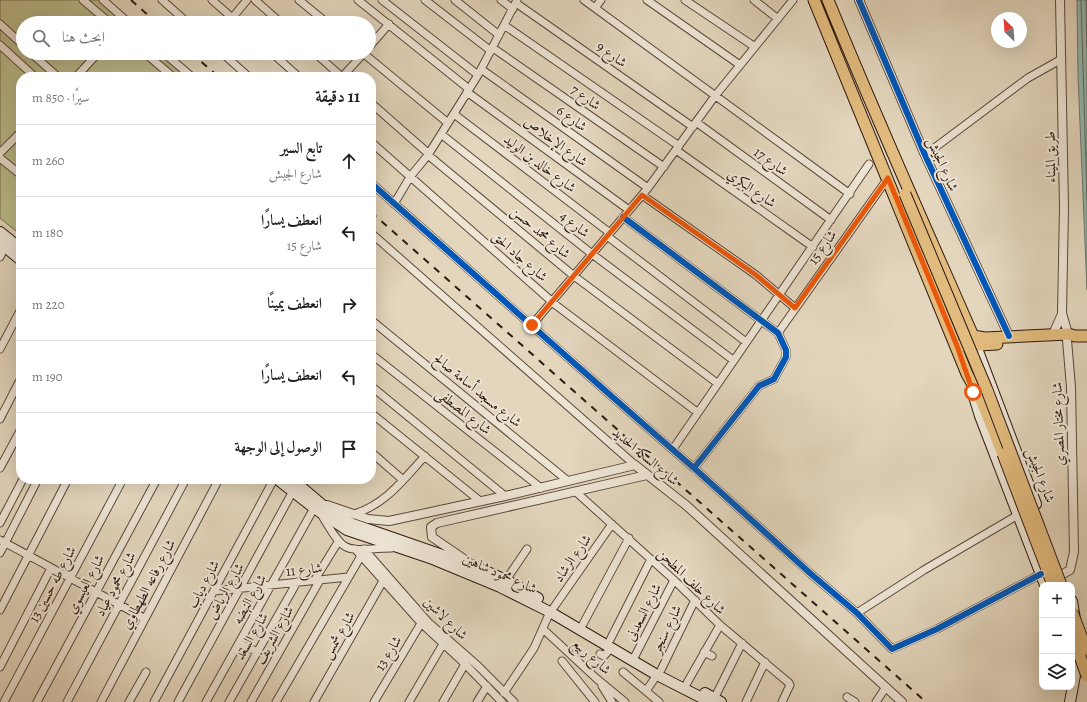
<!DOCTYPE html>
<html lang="ar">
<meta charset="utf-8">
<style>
:root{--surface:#fff;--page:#f6f6f6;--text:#222;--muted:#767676;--line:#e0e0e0}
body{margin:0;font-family:Alegreya,Amiri,serif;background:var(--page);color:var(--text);direction:rtl}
.controls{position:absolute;right:12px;bottom:12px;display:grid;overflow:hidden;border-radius:8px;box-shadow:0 4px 16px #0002}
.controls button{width:36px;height:36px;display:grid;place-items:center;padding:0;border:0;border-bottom:1px solid var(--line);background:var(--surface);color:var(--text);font:20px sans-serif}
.compass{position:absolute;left:991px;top:12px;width:36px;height:36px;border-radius:50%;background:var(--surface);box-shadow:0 4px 16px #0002;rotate:335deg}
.stop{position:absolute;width:12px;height:12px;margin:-9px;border:3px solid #ea580c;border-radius:50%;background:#fff}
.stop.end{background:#ea580c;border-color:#fff;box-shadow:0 1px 4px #0008}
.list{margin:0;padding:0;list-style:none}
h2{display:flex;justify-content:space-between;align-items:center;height:52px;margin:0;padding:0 16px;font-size:17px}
h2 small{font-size:13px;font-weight:400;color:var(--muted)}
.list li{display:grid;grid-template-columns:26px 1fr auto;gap:12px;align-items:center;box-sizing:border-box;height:72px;padding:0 16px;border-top:1px solid var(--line)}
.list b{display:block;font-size:15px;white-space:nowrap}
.list p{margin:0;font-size:13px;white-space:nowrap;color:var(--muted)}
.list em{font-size:13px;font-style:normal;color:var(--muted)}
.icon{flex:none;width:22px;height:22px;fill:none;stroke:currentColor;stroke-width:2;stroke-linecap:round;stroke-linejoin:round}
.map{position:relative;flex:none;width:1087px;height:702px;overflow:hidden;direction:ltr}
.search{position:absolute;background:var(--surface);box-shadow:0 4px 16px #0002;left:16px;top:16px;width:360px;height:44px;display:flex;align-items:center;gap:10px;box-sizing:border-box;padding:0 14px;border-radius:22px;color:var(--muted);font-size:15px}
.panel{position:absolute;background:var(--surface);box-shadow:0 4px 16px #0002;left:16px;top:72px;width:360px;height:412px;border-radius:16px;direction:rtl}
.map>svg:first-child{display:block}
</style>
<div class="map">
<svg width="1087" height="702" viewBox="0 0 1087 702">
<rect width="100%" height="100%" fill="#e3d6bd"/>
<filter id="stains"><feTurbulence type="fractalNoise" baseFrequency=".005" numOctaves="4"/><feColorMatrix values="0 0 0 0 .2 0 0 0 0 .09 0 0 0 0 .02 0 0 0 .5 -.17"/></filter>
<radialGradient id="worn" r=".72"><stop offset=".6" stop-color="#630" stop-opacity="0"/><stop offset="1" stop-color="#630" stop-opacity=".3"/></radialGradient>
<path fill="#bbbc8c" stroke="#746a4e" d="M0,0H106L133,23H23V53H167L195,77H21V235L0,218Z"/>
<path fill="#95b9b2" stroke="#6b7971" d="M1077,0H1087V290L1078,76Z"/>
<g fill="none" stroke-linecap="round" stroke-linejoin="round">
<path stroke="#616960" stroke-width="1" d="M1081,0L1087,199
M1086,0L1087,48"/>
<defs>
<path id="minor" d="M83,0L110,23
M103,0L129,23
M162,0L188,23
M212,0L238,23
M255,0L281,23
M299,0L327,23
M358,0L469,89
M382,0L478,75
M425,0L491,51
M455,0L499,35
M501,0L513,9
M584,0L850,194
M647,0L740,65
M685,0L755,47
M754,0L778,19
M516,3L693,127
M595,8L601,0
M228,23L247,0
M0,24L23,45
M504,25L679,146
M0,45L35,77
M369,47L389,24
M493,48L664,167
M31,53L58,77
M145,53L173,77
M164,53L192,77
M222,53L249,77
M272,53L299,77
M315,53L342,77
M363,53L448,123
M481,69L648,188
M76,77L98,53
M342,77L364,53
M467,92L629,210
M371,103L429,154
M454,114L610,233
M696,122L831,220
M441,134L592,254L733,360
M371,142L557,306L697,412
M676,150L813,247
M0,153L21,132
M428,155L574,276L717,383
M925,155L1028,78L1060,60
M0,158L21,175
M371,183C479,278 585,374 694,468
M642,195L756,275L795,308
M394,204L410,177L428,155L478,75L517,0
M623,217L778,333L786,350V357L774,379L759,386L694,468L811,574L857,613L892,649L937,629L1041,574
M371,233L635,465
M607,236L746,342
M0,257L5,247
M371,320L568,481
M532,325L648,188L715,96L793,0
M778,333L888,178
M0,349L21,309
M371,354L541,488
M371,386L505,496
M371,413L480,501
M0,419L21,378
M673,449L869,164
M371,452L403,480
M0,468L21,429
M576,492L674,580L720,625L789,683L790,685L782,702
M321,514C347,558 344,549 392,548
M354,514C386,504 403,480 425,456
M0,523L23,479
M0,540L144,618
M355,549L421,623L465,664L502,702
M364,549L429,623L478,666L514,702
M0,553L38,479
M506,580L527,549
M314,581L338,542
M214,591L348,577
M554,607L612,524
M0,610L68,479
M857,613L924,570L1018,515
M583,624L629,538
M543,629L597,679L625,702
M610,640L651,559
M239,643L257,652
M704,652L712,656
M600,654L604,656L611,648
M635,656L674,580
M562,661L595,702
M0,667L51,568
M661,670L695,600
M623,672L659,702
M687,683L720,625
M602,686L612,702
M646,691L657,675
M504,693L534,648L550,612
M847,697L855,702
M714,699L742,643
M4,702L123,479
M37,702L157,479
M67,702L186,479
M101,702L219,479
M129,702L146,672
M154,702L274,479
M178,702L293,491
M206,702L314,508
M229,702L297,582
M251,702L320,580
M276,702L361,556
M314,702L383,581
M374,702L423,620
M409,702L443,644
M443,702L465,664
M477,702L487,686
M746,702L765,662
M876,702L886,687"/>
<path id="tertiary" d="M859,0L925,155L1009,336
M1060,0L1064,207L1062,313L1068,334
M1053,334L1062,314
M327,505L368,519L389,521L505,496L635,465L687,506L902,702
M467,561L432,537L431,527L437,523L647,475
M1054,579L1070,570L1074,552L1071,387L1067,340"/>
<path id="secondary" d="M0,232L21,249
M0,243L21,260
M973,338L1036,504
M972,390L980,416L1045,585
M277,479L314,508L347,530L430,558L500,587L550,612L657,675L710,702
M292,479L326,508L353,524L474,566L506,580L538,598
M1072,601L1075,619
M705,693L721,702
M1070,702L1075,675V647"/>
<path id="primary" d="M814,0L967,374L980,397L1003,454
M828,0C874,113 924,224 973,336L985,338L1068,334L1075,336H1087
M960,346L997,344"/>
</defs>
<use href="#minor" stroke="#5a483a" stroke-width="9"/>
<use href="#tertiary" stroke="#5a483a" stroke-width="10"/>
<use href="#secondary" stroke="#2d190f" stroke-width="12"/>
<use href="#primary" stroke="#2d190f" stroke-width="13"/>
<use href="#minor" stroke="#ede4d4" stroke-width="7"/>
<use href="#tertiary" stroke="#ede4d4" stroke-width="8"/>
<use href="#secondary" stroke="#ede4d4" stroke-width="10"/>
<use href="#primary" stroke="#e2bb7e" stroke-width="11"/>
<path stroke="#2d190f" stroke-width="2" stroke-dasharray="7 7" stroke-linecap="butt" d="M131,0L157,23
M191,53L219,77
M371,212L926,702"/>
<defs>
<path id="primary-bridge" d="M905,194L987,390L1061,585
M1003,454L1053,585
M1072,612L1086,649
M1072,634L1087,676"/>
</defs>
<use href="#primary-bridge" stroke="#2d190f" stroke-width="13" stroke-linecap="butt"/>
<use href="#primary-bridge" stroke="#e2bb7e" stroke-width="11"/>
<defs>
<path id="cycleway" d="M859,0L925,155L1009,336
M371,183C479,278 585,374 694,468
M623,217L778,333L786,350V357L774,379L759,386L694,468L811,574L857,613L892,649L937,629L1041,574"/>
</defs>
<use href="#cycleway" stroke="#ede4d4" stroke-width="8"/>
<use href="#cycleway" stroke="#0057b8" stroke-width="6"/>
</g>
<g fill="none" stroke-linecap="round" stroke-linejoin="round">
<path stroke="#ea580c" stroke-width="5" d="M532,325L642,195L756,275L795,308L888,178L957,346L973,392"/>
</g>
<g text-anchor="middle" stroke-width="4" stroke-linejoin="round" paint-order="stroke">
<g font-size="14" fill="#2d190f" stroke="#ede4d4">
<text transform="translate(612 54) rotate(35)" y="5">شارع 9</text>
<text transform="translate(586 97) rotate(35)" y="5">شارع 7</text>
<text transform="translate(572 118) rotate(36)" y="5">شارع 6</text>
<text transform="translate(556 141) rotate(36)" y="5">شارع الإخلاص</text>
<text transform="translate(1050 157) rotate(-91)" y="5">طريق الميناء</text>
<text transform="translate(771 161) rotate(36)" y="5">شارع 17</text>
<text transform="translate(540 163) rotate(37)" y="5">شارع خالد بن الوليد</text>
<text transform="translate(943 164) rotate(66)" y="5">شارع الجيش</text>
<text transform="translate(752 188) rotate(35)" y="5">شارع البكري</text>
<text transform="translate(575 224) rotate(38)" y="5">شارع 4</text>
<text transform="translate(541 232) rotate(40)" y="5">شارع محمد حسن</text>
<text transform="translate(822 247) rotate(-55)" y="5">شارع 15</text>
<text transform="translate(520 256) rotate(41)" y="5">شارع جاد الحق</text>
<text transform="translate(478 390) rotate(39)" y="5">شارع مسجد أسامة صالح</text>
<text transform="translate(464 411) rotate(38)" y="5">شارع المصطفى</text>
<text transform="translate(1058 424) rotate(-92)" y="5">شارع مختار المصري</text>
<text transform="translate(646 456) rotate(40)" y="5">شارع السكة الحديد</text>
<text transform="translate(1041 475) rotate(69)" y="5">شارع الجيش</text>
<text transform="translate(572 558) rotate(-55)" y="5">شارع الرشاد</text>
<text transform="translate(304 569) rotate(-6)" y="5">شارع 11</text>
<text transform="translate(500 573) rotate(24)" y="5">شارع محمود شاهين</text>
<text transform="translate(692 581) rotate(44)" y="5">شارع خلف المطحن</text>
<text transform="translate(52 584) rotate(-62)" y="5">شارع طه حسين 13</text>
<text transform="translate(85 584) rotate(-62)" y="5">شارع العيسوي</text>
<text transform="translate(115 584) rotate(-62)" y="5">شارع محمود عياد</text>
<text transform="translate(148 584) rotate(-62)" y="5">شارع رفاعه الطهطاوي</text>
<text transform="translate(203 584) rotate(-62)" y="5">شارع دياب</text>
<text transform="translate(225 591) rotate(-61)" y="5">شارع الرياض</text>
<text transform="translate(249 599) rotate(-61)" y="5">شارع النهضه</text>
<text transform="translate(643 612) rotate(-63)" y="5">شارع السعدنى</text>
<text transform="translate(446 618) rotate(44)" y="5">شارع لاشين</text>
<text transform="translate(666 629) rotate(-64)" y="5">شارع سنجر</text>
<text transform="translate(274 635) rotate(-61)" y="5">شارع الشريف</text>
<text transform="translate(338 635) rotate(-60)" y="5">شارع شمس</text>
<text transform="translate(251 636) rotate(-60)" y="5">شارع السعد</text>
<text transform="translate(388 653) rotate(-59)" y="5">شارع 13</text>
<text transform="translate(592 656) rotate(42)" y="5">شارع ربيع</text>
</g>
</g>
<rect width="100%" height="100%" filter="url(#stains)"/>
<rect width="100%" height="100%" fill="url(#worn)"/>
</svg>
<div class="controls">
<button>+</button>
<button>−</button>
<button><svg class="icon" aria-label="layers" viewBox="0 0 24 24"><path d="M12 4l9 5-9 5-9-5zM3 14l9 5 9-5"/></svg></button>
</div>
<svg class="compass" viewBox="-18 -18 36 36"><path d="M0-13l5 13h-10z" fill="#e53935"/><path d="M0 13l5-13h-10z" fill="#767676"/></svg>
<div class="stop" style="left:973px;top:392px"></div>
<div class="stop end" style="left:532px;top:325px"></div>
<div class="search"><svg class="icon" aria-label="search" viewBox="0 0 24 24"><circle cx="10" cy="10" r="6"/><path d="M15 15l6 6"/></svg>ابحث هنا</div>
<section class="panel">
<h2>11 دقيقة<small>سيرًا · 850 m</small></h2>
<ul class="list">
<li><svg class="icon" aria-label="ahead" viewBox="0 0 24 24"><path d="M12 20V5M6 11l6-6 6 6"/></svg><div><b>تابع السير</b><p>شارع الجيش</p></div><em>260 m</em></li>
<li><svg class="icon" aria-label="left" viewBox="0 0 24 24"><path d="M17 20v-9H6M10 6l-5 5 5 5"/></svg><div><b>انعطف يسارًا</b><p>شارع 15</p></div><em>180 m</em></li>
<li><svg class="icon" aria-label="right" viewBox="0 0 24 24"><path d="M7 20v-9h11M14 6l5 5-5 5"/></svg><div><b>انعطف يمينًا</b></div><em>220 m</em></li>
<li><svg class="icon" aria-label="left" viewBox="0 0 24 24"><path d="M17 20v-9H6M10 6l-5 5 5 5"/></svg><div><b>انعطف يسارًا</b></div><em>190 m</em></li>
<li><svg class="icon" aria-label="arrive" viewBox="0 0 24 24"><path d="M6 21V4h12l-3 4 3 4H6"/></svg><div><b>الوصول إلى الوجهة</b></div></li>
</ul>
</section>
</div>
